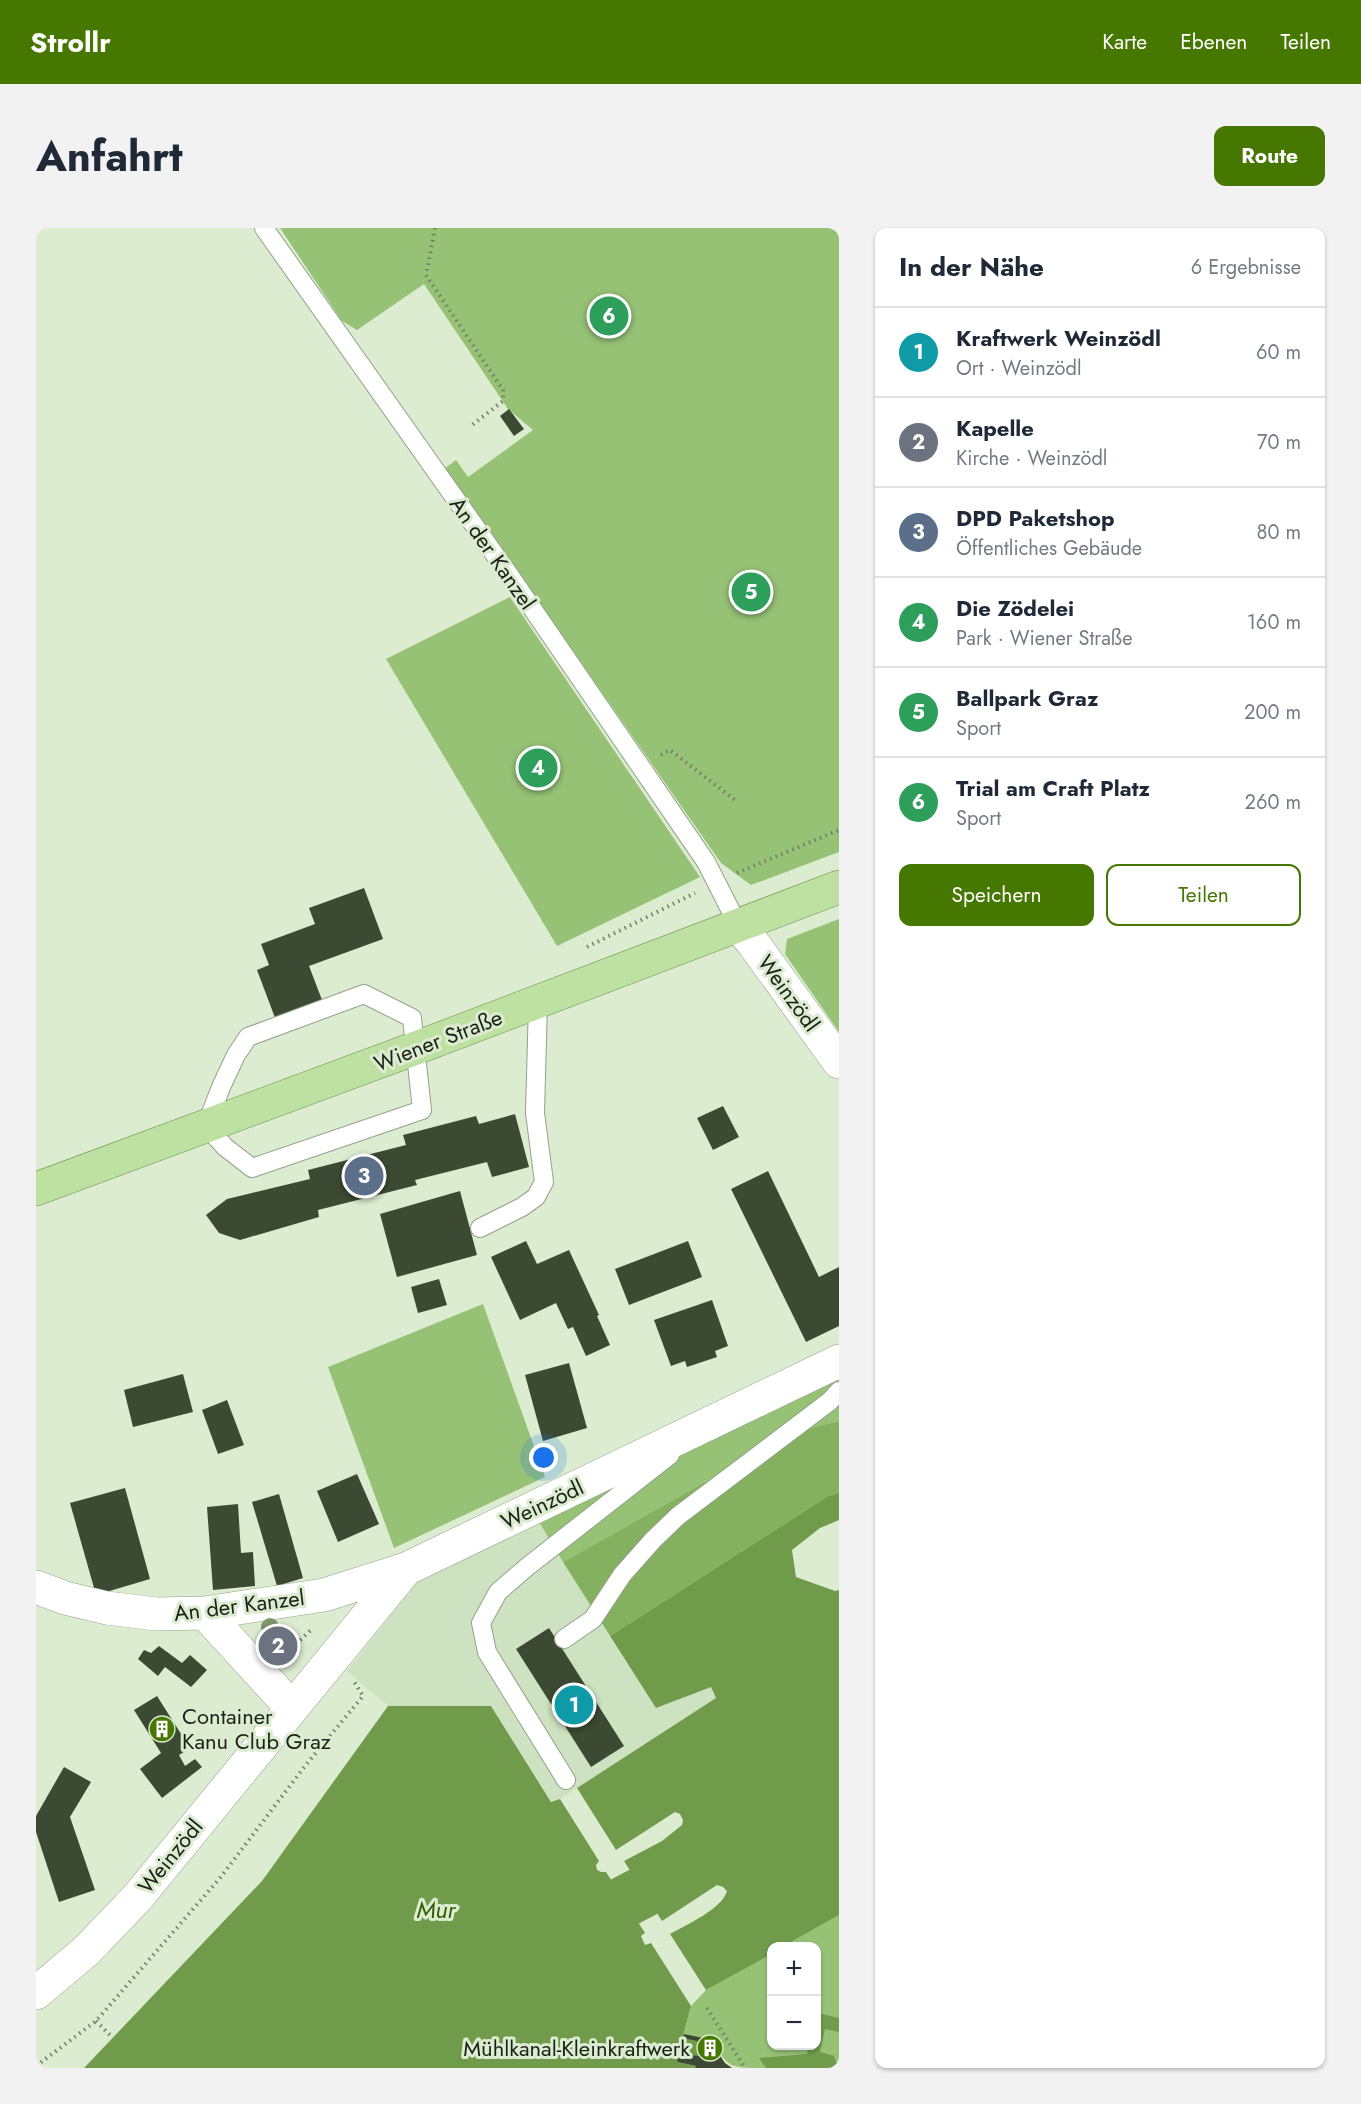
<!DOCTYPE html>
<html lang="de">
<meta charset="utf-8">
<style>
:root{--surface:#fff;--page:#f2f2f3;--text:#1f2937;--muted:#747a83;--line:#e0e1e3;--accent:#467801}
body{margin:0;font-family:Jost,sans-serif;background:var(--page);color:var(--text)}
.controls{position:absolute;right:18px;bottom:18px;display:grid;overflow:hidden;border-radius:12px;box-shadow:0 2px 4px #0004}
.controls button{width:54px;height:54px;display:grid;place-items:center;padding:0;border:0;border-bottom:2px solid var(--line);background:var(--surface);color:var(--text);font:30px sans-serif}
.you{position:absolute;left:508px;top:1230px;width:21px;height:21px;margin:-15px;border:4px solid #fff;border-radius:50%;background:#1a73e8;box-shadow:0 0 0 9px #1a73e833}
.badge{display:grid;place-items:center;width:39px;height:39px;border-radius:50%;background:var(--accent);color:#fff;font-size:20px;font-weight:700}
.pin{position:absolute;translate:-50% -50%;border:3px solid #fff;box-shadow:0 2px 6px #0006}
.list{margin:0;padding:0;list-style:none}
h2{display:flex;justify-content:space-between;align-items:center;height:78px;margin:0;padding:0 24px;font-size:26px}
h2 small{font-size:20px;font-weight:400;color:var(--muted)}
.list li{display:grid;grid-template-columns:39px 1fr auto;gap:18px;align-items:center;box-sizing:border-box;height:90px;padding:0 24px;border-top:2px solid var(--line)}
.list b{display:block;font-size:22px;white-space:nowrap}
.list p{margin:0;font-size:20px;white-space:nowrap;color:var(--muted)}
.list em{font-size:20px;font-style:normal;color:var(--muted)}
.actions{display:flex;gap:12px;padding:18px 24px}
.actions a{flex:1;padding:14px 0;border:2px solid var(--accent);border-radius:12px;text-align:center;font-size:21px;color:var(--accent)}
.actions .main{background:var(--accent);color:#fff}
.map{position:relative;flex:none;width:803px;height:1840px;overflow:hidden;border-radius:12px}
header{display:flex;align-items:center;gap:36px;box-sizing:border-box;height:84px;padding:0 30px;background:var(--accent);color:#fff}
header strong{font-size:28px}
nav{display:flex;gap:33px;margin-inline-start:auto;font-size:21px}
.intro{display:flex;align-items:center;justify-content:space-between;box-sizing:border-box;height:144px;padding:0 36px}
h1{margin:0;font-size:42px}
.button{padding:15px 27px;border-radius:12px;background:var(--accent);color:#fff;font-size:21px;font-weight:700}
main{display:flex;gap:36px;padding:0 36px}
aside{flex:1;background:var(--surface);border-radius:12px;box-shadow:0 2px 4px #0004}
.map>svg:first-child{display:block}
</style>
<header>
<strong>Strollr</strong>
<nav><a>Karte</a><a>Ebenen</a><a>Teilen</a></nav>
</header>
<div class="intro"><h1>Anfahrt</h1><a class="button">Route</a></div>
<main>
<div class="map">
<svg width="803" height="1840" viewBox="0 0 803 1840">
<rect width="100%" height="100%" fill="#dbecd0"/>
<path fill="#cde2c0" d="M502,1294L596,1444L675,1459L680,1471L524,1571L516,1574L455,1478H352L311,1443L379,1356Z"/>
<path fill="#96c275" d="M244,0H803V624L715,657L685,635L461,314L408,241L420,232L432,249L497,202L472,181L388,56L321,102L306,93Z
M474,369L664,649L521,718L350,431Z
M803,691V804L749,726L751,711Z
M447,1076L509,1249L358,1320L292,1139Z
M803,1133V1193L758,1204L527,1334L503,1294Z
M803,1687V1840L798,1828L724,1830L730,1840C690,1840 695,1840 673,1811L648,1806L655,1778L670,1762L735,1725L736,1818H780V1718H748Z"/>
<path fill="#84b15f" d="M803,1193V1265L792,1268L574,1408L527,1334L758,1204Z"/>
<path fill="#709b4b" d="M803,1265V1292L784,1300L756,1322L760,1349L799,1363L803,1362V1687L748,1718H736L735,1726L670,1762L634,1706C650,1697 686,1681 691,1663L687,1659L681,1657L626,1693L588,1633L626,1613L646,1597L647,1592L644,1586L639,1584L580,1622L541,1560L680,1470L675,1459L620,1480L574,1408L792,1268Z
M352,1478H455L515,1574L524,1571L563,1633L560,1637L561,1642L565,1644H570L609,1705L605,1708L609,1717L615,1715L655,1778L647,1809L671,1815L668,1828L644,1826L641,1834L660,1838L659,1840H48L226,1653Z
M781,1785L803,1790V1804L789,1801L784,1824L798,1828L803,1840H730L723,1830L771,1826L773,1818H780Z"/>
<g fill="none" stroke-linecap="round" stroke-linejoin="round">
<path stroke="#709b4b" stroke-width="52" d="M525,1707L607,1664L667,1623"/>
</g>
<path fill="#3d4a33" d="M473,181L488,201L478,208L464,188Z
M328,660L347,711L273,738L291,785L244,803L221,742L233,737L225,716L279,696L273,680Z
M687,878L703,909L677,922L661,890Z
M479,886L493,939L456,949L451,934L379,952L381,957L282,982L283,989L204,1012L183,1005L170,987L191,971L274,951L272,942L370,917L367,907L440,888L443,896Z
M732,943L783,1049L803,1039V1098L770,1114L695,961Z
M424,963L441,1027L361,1049L344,986Z
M490,1013L501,1036L533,1022L563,1087L561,1088L574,1117L550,1128L537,1099L532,1101L520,1075L484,1092L455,1029Z
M652,1013L666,1049L593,1077L579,1041Z
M403,1051L411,1077L382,1085L375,1059Z
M676,1072L692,1118L679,1123L681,1129L651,1139L649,1133L635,1138L618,1092Z
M533,1135L551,1200L507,1213L489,1147Z
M147,1146L157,1184L97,1199L88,1162Z
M191,1172L208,1217L182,1226L166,1182Z
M321,1246L343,1296L302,1314L281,1263Z
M89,1260L114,1351L60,1367L34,1275Z
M243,1266L267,1350L241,1358L216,1274Z
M202,1276L205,1325L217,1324L219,1358L177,1362L171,1279Z
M513,1400L588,1518L555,1539L480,1421Z
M253,1411L255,1424L237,1426L233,1424L230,1419L232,1415L236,1413Z
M123,1418L146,1435L154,1427L171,1442L155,1459L129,1439L122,1448L102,1431L108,1422L115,1425Z
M121,1468L154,1520L143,1527L149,1538L159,1531L166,1539L126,1570L104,1541L125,1525L98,1482Z
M28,1539L55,1554L34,1589L59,1662L23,1674L0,1604V1588Z
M648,1806L673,1811L689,1835L696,1840H659L660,1838L641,1834L643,1826L668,1828L671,1815L647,1810Z"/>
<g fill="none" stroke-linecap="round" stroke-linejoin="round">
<defs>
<path id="lane" d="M228,0L474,348L670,634L702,697
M328,766L376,790L386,882L216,940L189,919L170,898L185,859L200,827L212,809Z
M444,1000L486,979L500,969L508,954L499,885L502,774
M528,1411L557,1391L586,1347L617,1312L642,1288L794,1173L803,1163
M530,1552L451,1424L445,1395L462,1364L491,1339L634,1227"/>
<path id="street" d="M702,697L717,715L803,834
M0,1359L29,1370L71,1380L120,1386L169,1385L288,1367L370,1341
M169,1385L255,1479
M0,1765L50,1723L101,1670L370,1341L803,1133"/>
<path id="primary" d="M0,961L380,820L803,659"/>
</defs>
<use href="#lane" stroke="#93a288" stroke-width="20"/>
<use href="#street" stroke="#93a288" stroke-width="34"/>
<use href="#primary" stroke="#699148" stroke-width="34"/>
<path stroke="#737d6b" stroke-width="4" stroke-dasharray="1.5 4.5" stroke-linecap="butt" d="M399,0L390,47L467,162V173L436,197
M625,527L634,522L699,572
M701,645L803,602
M551,719L659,665
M254,1418L261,1415L277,1400
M671,1780L709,1840
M60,1793L77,1810
M0,1838L60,1793L184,1650L269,1538L327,1468L317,1452"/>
<use href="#lane" stroke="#fff" stroke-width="18"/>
<use href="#street" stroke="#fff" stroke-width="33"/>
<use href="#primary" stroke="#bee1a1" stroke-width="33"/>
</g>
<circle fill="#80986c" cx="234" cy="1399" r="9"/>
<defs>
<symbol id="building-disc" viewBox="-11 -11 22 22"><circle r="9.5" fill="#467801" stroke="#dbecd0"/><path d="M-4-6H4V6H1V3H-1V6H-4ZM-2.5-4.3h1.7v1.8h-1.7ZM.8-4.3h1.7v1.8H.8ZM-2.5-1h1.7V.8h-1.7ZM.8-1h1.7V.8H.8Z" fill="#fff"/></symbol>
</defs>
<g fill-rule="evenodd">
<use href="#building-disc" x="111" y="1486" width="30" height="30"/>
<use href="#building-disc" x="659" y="1805" width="30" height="30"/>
</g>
<g text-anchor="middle" stroke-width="6" stroke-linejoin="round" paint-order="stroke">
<g font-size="22" fill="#1c2117" stroke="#dbecd0">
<text transform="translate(457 325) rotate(55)" y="8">An der Kanzel</text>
<text transform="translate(753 765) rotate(54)" y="8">Weinzödl</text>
<text transform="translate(402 812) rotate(-21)" y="8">Wiener Straße</text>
<text transform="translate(506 1276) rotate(-25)" y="8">Weinzödl</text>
<text transform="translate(203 1377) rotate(-7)" y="8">An der Kanzel</text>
<text transform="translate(134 1628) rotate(-51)" y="8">Weinzödl</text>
</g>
<g font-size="22" fill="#1c2117" stroke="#dbecd0" text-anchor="start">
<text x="146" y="1496">Container<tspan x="146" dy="25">Kanu Club Graz</tspan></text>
<text x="654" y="1828" text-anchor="end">Mühlkanal-Kleinkraftwerk</text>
</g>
<g font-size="24" font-style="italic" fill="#355d01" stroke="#dbecd0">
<text x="400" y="1690">Mur</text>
</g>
</g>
</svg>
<div class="controls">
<button>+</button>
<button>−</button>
</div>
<div class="you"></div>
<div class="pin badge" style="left:538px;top:1477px;background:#0f9aa8">1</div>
<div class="pin badge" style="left:242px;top:1418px;background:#6b7280">2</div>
<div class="pin badge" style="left:328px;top:948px;background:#5c6f8a">3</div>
<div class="pin badge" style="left:502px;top:540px;background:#2e9e5b">4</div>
<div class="pin badge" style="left:715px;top:364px;background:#2e9e5b">5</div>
<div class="pin badge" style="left:573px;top:88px;background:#2e9e5b">6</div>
</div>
<aside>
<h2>In der Nähe<small>6 Ergebnisse</small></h2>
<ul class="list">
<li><span class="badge" style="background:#0f9aa8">1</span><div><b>Kraftwerk Weinzödl</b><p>Ort · Weinzödl</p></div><em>60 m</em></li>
<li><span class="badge" style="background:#6b7280">2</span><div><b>Kapelle</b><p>Kirche · Weinzödl</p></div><em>70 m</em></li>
<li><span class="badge" style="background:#5c6f8a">3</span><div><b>DPD Paketshop</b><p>Öffentliches Gebäude</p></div><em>80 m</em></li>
<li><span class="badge" style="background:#2e9e5b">4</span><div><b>Die Zödelei</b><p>Park · Wiener Straße</p></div><em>160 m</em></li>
<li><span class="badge" style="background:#2e9e5b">5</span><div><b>Ballpark Graz</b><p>Sport</p></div><em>200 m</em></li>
<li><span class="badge" style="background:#2e9e5b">6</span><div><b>Trial am Craft Platz</b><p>Sport</p></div><em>260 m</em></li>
</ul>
<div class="actions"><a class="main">Speichern</a><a>Teilen</a></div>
</aside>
</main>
